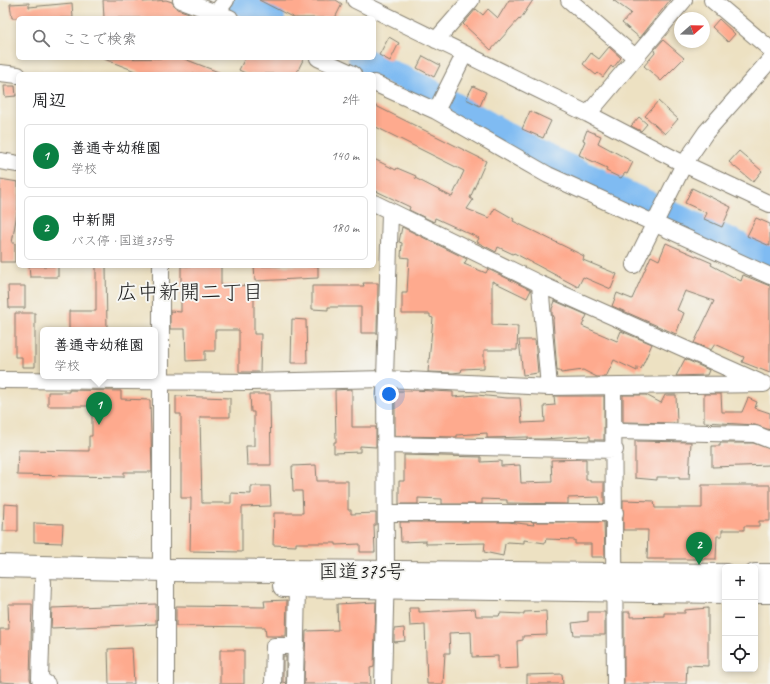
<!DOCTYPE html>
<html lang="ja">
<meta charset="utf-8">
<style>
:root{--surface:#fff;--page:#f2f2f2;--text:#202124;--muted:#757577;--line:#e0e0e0;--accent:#0b8043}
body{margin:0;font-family:Caveat,"Klee One",sans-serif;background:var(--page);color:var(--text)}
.controls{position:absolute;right:12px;bottom:12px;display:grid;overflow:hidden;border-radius:6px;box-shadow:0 2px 6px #0003}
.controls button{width:36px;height:36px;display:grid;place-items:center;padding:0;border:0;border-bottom:1px solid var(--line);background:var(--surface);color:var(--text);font:20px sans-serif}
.compass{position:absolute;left:674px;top:12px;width:36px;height:36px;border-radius:50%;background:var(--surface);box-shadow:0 2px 6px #0003;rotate:70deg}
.you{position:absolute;left:389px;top:394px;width:14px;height:14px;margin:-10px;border:3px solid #fff;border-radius:50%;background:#1a73e8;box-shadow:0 0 0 6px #1a73e833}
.badge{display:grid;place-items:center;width:26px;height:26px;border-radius:50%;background:var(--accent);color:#fff;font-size:13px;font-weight:700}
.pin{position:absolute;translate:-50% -33px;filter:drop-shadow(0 1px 2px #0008)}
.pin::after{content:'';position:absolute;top:21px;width:14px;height:12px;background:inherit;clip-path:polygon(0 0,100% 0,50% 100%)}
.popup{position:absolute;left:40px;top:327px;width:118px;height:52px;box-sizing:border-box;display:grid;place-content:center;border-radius:6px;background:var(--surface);filter:drop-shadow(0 1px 3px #0005);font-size:13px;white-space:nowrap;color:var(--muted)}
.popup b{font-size:15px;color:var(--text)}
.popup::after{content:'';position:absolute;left:50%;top:100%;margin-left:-8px;border:8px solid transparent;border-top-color:var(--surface)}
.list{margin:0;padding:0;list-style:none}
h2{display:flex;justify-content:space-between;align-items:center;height:52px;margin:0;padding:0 16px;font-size:17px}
h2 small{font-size:13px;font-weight:400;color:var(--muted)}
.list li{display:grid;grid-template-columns:26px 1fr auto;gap:12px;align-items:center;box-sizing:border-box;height:64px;margin:0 8px 8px;padding:0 8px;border:1px solid var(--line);border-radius:6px}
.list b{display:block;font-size:15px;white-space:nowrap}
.list p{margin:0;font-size:13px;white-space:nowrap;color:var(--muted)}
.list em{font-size:13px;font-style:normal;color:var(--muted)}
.icon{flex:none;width:22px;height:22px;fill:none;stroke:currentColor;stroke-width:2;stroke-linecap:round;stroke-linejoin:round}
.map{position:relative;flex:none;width:770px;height:684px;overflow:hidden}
.search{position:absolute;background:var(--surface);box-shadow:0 2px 6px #0003;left:16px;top:16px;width:360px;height:44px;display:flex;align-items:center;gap:10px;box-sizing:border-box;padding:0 14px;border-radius:6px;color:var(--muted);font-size:15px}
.panel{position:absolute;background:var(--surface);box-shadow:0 2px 6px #0003;left:16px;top:72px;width:360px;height:196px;border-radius:6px}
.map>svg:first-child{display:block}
</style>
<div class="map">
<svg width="770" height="684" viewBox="0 0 770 684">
<rect width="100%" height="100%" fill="#f6f6f2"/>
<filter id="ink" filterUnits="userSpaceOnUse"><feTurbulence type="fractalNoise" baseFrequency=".025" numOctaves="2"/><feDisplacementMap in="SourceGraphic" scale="8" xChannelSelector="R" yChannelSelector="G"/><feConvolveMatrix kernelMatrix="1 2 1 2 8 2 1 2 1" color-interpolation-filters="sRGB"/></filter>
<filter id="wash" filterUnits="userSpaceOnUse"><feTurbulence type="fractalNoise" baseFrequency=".012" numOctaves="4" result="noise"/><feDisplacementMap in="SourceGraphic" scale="16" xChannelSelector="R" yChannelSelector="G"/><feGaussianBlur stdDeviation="0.9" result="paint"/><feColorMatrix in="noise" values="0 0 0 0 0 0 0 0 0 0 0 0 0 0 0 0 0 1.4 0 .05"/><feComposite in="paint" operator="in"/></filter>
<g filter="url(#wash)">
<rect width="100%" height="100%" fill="#ede1c2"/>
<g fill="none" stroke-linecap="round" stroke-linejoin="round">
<path stroke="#7fbbf2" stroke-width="24" d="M234,0L273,18
M360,58L428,89L544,155L770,258"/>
</g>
<g id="blocks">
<path fill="#feaa8e" d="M103,0H143V2L166,0L172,2L177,9L189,13L187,18H104Z
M259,0H336L342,4L335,18H294Z
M509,0H533L520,20L519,19L491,50L463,24L476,9L483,15L488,9L498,18Z
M613,0H670L640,38L622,23L631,13Z
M29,3V7L72,3L73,18H12L10,4Z
M719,19L735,34L728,42L712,27Z
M389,37L399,43L390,61L379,55Z
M663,40L684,58L661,81L644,66L655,53L654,50Z
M609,47L621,58L613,68L611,66L603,77L598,73L596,75L583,64L591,53L599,59Z
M423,56L440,65L434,77L417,68Z
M182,58L221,73V74H143L104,59Z
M245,58H304L296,74H247L239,70Z
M4,86H15L16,96L5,97Z
M473,86L486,92L480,106L466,99Z
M658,101L678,119L665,134L645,116Z
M374,105L486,161L470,198L473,200L467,209L489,218L495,208L514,219L513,221L584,256L583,260L617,274L611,289L583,277L578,287L514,253L513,254L498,247L496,252L477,242L479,238L435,218L434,222L409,210L410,207L374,190V159L396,170L397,168L416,176L415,178L452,197L464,171L374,126Z
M530,111L551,121L543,138L522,129Z
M639,117L647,124L641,131L631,126Z
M587,130L601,136L598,143L633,162L627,174L625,173L621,178L606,171L607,168L579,155L585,141L583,140Z
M739,151L762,171L753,182L729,162Z
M0,179L18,182V207L12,243H15V262H0Z
M692,188L731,207L722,227L704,219L707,213L685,203Z
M756,218L770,224V246L747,236Z
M402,227L467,259L464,264L486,273L488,269L531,290L527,298L492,281V325L518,326L517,350H484V368L462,369L461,372L453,373L428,372L433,318L430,317V314H402V293H407L409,258L401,257L402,243L399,242Z
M666,243L712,263L711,265L741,281L743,275L770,286V373L742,362L744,357L715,344L711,350L694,343L714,301L685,291L677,310L684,313L676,334L612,306L617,293L632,299L651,256L659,260Z
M29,266H58V277H30Z
M96,266H106L107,330H69V311H96Z
M181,266H221V285L254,286V334H261L260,372H239V330H215V351H205V360L186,361L185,329H170V311L181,312Z
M254,266H318V278L255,281Z
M363,283H378L377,333H361V307H328V310L312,309V286H364Z
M8,286H25V308H9Z
M555,301L587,315L582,326L617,341L621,331L652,344L641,369L637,367V371L614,360L606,377H597L583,370L561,373L560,371H557L553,320L554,316L552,315V309Z
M15,313H35V367H22V357H15Z
M292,319L306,320L307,363H291Z
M519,340H535L538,373L523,375Z
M685,359L709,370L707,375L676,376Z
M352,389V427H376V447L360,446V452L334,453V442H336L335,390Z
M69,390L121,391V399L150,400L152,472H124V477L17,475L18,450L89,451V436H92V406H48V392H69Z
M412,390L453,392V397L477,395L507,398H520L522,423L545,422L544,406L555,405L554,396H604V440H590V436L543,439H528V437L487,438V433L457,435V437L395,436V391H412Z
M250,394H270L271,465H247L246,446H254V412H251Z
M704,394H721L722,412H742L748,398L757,402L755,408L770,413V430L755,425L704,422Z
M623,395H646L661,403L665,395H676L677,423L623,422Z
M176,396L230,398V417H200L202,503H231V493L251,494V486H270L271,506L242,507V552L190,551L191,498H181V414H176Z
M635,441L691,442L689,479H679V477H657V480L635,478Z
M720,443H753L770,449V465L712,467V446H720Z
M404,455L481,457V462L501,461V466L520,465L521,483L552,482L551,460L586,459V480H590V482H604V504H600L599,497L568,498V504L507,503V500L482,499V504H442V499L418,498V504H399V481H404Z
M316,465L317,481H348V510H351V514L376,513V525H374L375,552H360V544L336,545V543H296V546L273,545L274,513H303L302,491H293L292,466Z
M702,485H770V521H759V526H744V530H722V536H717L716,559H647L648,530H623V500L654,501L655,508H702Z
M4,504L18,505V531H3Z
M400,522H508L534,525L533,522H604L605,557H591V544H575V540L546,539L545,543L524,540V543L508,542L505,544L503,556L484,552L485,543L426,544V541L401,542Z
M34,523L63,524L62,543L34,542Z
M287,600L286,636H266L265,627L176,626V606L265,607L264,601Z
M376,602L374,667L370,668L371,684H304L306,631L338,630L337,604Z
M8,604H32L30,679L32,684L0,682V629H9Z
M156,604V624L51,628L52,608Z
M409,608H419V612L475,609L476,616H499L500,613L524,614V612L546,611L547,635L523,636V640L517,641L518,668L498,669V656L472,657L471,632L449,633L450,653H445L443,684H427L425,625L410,626Z
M708,608V666L687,665L686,684H624V612H630V617L664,616V613H685V610Z
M588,612H605V635H574L572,623L588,621Z
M404,628L405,641L394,642V629Z
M132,648L134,684H109L108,649Z
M220,650H244V684H220Z
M283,656H286V682L283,683Z
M562,674L563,684H527V675Z"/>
</g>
</g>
<g filter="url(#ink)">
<use href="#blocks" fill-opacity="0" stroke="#847e6f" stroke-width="1"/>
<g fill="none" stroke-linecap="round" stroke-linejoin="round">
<defs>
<path id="minor" d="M181,0L230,18
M355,0L588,114L684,164L770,204
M569,0L635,57
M712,0L770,49
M217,12L226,0
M436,40L471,0
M318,58L353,74
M0,73L18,75
M374,83L436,111L548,175L770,276
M436,111L464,55
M588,114L684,0
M0,161L18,164
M374,203L540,284L759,382
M634,265L684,164L706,132L770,60
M540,284L549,387
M0,380L251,382L385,379L549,387L764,384
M613,387L615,684
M615,431L755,434L770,440
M385,445L615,450
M386,513H615
M161,569V266
M43,582L40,679L47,684
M166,684V570
M273,684L274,646H296
M295,684L297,586
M383,684L386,571L385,379L390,212"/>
<path id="highway" d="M0,566L166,570L725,575
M755,575H770
M284,586L725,592
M755,592H770"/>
</defs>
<use href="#minor" stroke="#847e6f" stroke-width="18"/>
<use href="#highway" stroke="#847e6f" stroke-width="24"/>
<use href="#minor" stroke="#fff" stroke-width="16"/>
<use href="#highway" stroke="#fff" stroke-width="22"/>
</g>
</g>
<g text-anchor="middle" stroke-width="4" stroke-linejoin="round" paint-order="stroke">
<g font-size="20" fill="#1c1c1c" stroke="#f6f6f2">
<text x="362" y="578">国道375号</text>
</g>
<g font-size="21" fill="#1c1c1c" stroke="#f6f6f2">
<text x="190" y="299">広中新開二丁目</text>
</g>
</g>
</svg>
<div class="controls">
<button>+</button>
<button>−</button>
<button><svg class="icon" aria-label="locate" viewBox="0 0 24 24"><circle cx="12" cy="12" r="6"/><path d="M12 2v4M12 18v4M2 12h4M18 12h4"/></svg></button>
</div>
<svg class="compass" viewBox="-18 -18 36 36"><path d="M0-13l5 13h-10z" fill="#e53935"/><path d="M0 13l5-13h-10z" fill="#757577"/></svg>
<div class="you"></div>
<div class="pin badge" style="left:99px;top:425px">1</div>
<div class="popup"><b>善通寺幼稚園</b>学校</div>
<div class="pin badge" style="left:699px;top:565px">2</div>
<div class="search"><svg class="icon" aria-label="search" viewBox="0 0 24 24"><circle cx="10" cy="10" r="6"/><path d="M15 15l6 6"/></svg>ここで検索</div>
<section class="panel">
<h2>周辺<small>2件</small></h2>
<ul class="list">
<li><span class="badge">1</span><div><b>善通寺幼稚園</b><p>学校</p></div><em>140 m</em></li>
<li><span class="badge">2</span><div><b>中新開</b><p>バス停 · 国道375号</p></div><em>180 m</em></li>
</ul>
</section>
</div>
